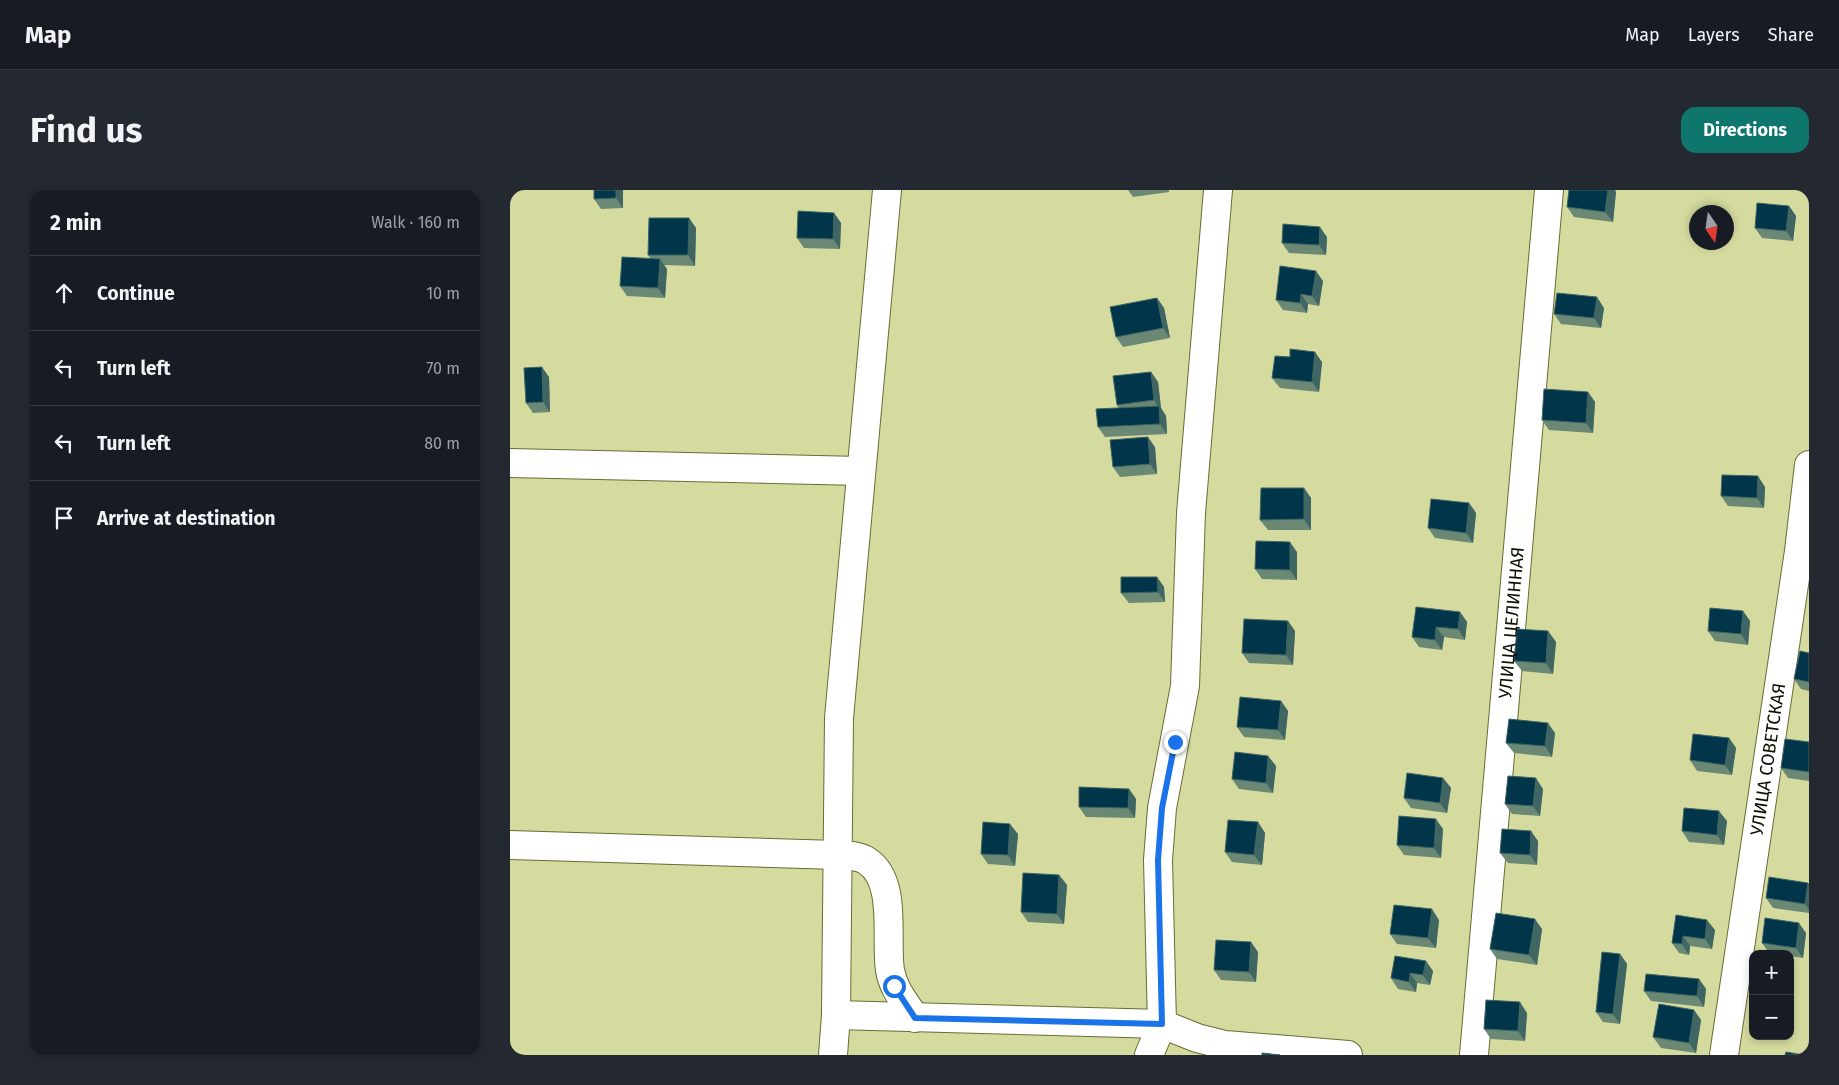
<!DOCTYPE html>
<meta charset="utf-8">
<style>
:root{--surface:#171b24;--page:#242831;--text:#f1f3f6;--muted:#9ea1a6;--line:#363941;--accent:#0f766e}
body{margin:0;font-family:"Fira Sans",sans-serif;background:var(--page);color:var(--text)}
.controls{position:absolute;right:15px;bottom:15px;display:grid;overflow:hidden;border-radius:10px;box-shadow:0 2px 8px #0003}
.controls button{width:45px;height:45px;display:grid;place-items:center;padding:0;border:0;border-bottom:1px solid var(--line);background:var(--surface);color:var(--text);font:25px sans-serif}
.compass{position:absolute;left:1179px;top:15px;width:45px;height:45px;border-radius:50%;background:var(--surface);box-shadow:0 2px 8px #0003;rotate:167deg}
.stop{position:absolute;width:15px;height:15px;margin:-11px;border:4px solid #1a73e8;border-radius:50%;background:#fff}
.stop.end{background:#1a73e8;border-color:#fff;box-shadow:0 1px 5px #0008}
.list{margin:0;padding:0;list-style:none}
h2{display:flex;justify-content:space-between;align-items:center;height:65px;margin:0;padding:0 20px;font-size:21px}
h2 small{font-size:16px;font-weight:400;color:var(--muted)}
.list li{display:grid;grid-template-columns:32px 1fr auto;gap:15px;align-items:center;box-sizing:border-box;height:75px;padding:0 20px;border-top:1px solid var(--line)}
.list b{display:block;font-size:19px;white-space:nowrap}
.list em{font-size:16px;font-style:normal;color:var(--muted)}
.icon{flex:none;width:28px;height:28px;fill:none;stroke:currentColor;stroke-width:2;stroke-linecap:round;stroke-linejoin:round}
.map{position:relative;flex:none;width:1299px;height:865px;overflow:hidden;border-radius:15px}
header{display:flex;align-items:center;gap:30px;box-sizing:border-box;height:70px;padding:0 25px;background:var(--surface);border-bottom:1px solid var(--line)}
header strong{font-size:24px}
nav{display:flex;gap:28px;margin-inline-start:auto;font-size:18px}
.intro{display:flex;align-items:center;justify-content:space-between;box-sizing:border-box;height:120px;padding:0 30px}
h1{margin:0;font-size:35px}
.button{padding:12px 22px;border-radius:15px;background:var(--accent);color:#fff;font-size:18px;font-weight:700}
main{display:flex;gap:30px;padding:0 30px}
aside{flex:1;background:var(--surface);border-radius:15px;box-shadow:0 2px 8px #0003}
.map>svg:first-child{display:block}
</style>
<header>
<strong>Map</strong>
<nav><a>Map</a><a>Layers</a><a>Share</a></nav>
</header>
<div class="intro"><h1>Find us</h1><a class="button">Directions</a></div>
<main>
<aside>
<h2>2 min<small>Walk · 160 m</small></h2>
<ul class="list">
<li><svg class="icon" aria-label="ahead" viewBox="0 0 24 24"><path d="M12 20V5M6 11l6-6 6 6"/></svg><div><b>Continue</b></div><em>10 m</em></li>
<li><svg class="icon" aria-label="left" viewBox="0 0 24 24"><path d="M17 20v-9H6M10 6l-5 5 5 5"/></svg><div><b>Turn left</b></div><em>70 m</em></li>
<li><svg class="icon" aria-label="left" viewBox="0 0 24 24"><path d="M17 20v-9H6M10 6l-5 5 5 5"/></svg><div><b>Turn left</b></div><em>80 m</em></li>
<li><svg class="icon" aria-label="arrive" viewBox="0 0 24 24"><path d="M6 21V4h12l-3 4 3 4H6"/></svg><div><b>Arrive at destination</b></div></li>
</ul>
</aside>
<div class="map">
<svg width="1299" height="865" viewBox="0 0 1299 865">
<rect width="100%" height="100%" fill="#d5da9e"/>
<g fill="none" stroke-linecap="round" stroke-linejoin="round">
<defs>
<g id="minor">
<path d="M0,273L351,281"/>
<path d="M0,655L328,665C337,666 349,665 357,671C388,691 375,749 380,780C383,799 395,812 405,828"/>
<path d="M326,825L652,834L687,848L715,855L838,865"/>
<path d="M323,865L326,825L329,528L377,0"/>
<path d="M639,865L652,834L648,670L652,618L675,496L681,323L708,0"/>
<path id="s1" d="M964,865L1039,0"/>
<path id="s2" d="M1214,865L1289,361L1299,275"/>
</g>
</defs>
<use href="#minor" stroke="#696c34" stroke-width="30"/>
<use href="#minor" stroke="#fff" stroke-width="28"/>
</g>
<path fill="#6a8874" d="M84,0H113V18L91,19L84,9Z
M618,0H659V2L623,7Z
M1059,0H1105L1106,2L1103,32L1064,27L1057,17Z
M1279,16L1286,26L1283,51L1252,48L1245,38Z
M324,23L331,33L330,59L294,58L287,48Z
M179,28L186,38L185,76L154,75L157,79L155,108L117,106L110,96L141,69L138,65Z
M817,47L816,65L779,63L772,53Z
M813,91L809,116L798,114L797,123L773,120L766,110Z
M647,108L654,118L660,148L613,157L606,147Z
M1094,118L1091,138L1051,134L1044,124Z
M780,167L812,172L809,202L770,198L762,188Z
M641,182L648,192L651,218L656,226L657,244L595,247L588,237L609,218L607,215Z
M39,187L40,222L23,223L16,213Z
M1078,202L1085,212L1083,243L1039,240L1032,230Z
M645,257L647,284L610,287L603,277Z
M1255,297L1254,318L1218,316L1211,306Z
M794,298L801,308V340H758L750,330Z
M959,313L966,323L963,353L925,348L918,338Z
M787,362V390L752,389L745,379Z
M647,387L654,397L655,412L619,413L611,403Z
M1233,421L1240,431L1238,455L1205,451L1198,441Z
M950,422L957,432L955,450L934,447L932,460L909,457L902,447Z
M778,431L785,441L783,475L739,473L732,463Z
M1038,441L1046,452L1043,484L1012,481L1004,471Z
M1299,463V501L1291,499L1284,489Z
M771,511L778,521L775,550L734,547L727,537Z
M1045,543L1042,567L1004,563L996,553Z
M1219,548L1226,558L1222,585L1187,581L1180,570Z
M1299,552V591L1278,588L1271,578Z
M758,566L766,576L763,603L729,599L722,589Z
M933,588L941,598L937,623L901,618L894,608Z
M619,599L626,609L625,628L576,627L569,617Z
M1033,599L1030,626L1002,624L995,614Z
M1217,631L1214,655L1179,652L1172,641Z
M748,632L755,643L752,675L722,672L715,662Z
M933,639L931,668L894,665L887,655Z
M508,644L505,676L478,674L471,664Z
M1028,651L1027,675L998,673L990,663Z
M549,685L557,695L554,734L518,732L511,722Z
M1299,694V723L1263,718L1256,708Z
M1166,725L1205,740L1202,759L1180,756L1179,765L1169,763L1162,753Z
M929,730L926,758L887,754L880,744Z
M1032,739L1027,775L987,769L980,759Z
M1296,743L1293,768L1280,766V764L1259,763L1252,753Z
M748,762L746,792L711,790L704,780Z
M1110,764L1117,774L1110,834L1093,832L1086,822Z
M885,766L923,781L920,795L907,793L906,802L888,799L881,788Z
M1189,789L1196,799L1194,817L1141,811L1134,801Z
M1184,820L1191,830L1186,863L1151,858L1143,847Z
M1017,823L1015,851L981,849L974,839Z"/>
<path fill="#406663" d="M106,0H113V18L106,8Z
M1098,0H1105L1106,2L1103,32L1095,22Z
M1279,16L1286,26L1283,51L1276,41Z
M324,23L331,33L330,59L323,49Z
M179,28L186,38L185,76L178,65Z
M810,37L817,47L816,65L809,55Z
M150,69L157,79L155,108L148,98Z
M806,81L813,91L809,116L802,106Z
M791,104L798,114L797,123L790,113Z
M1087,107L1094,118L1091,138L1084,128Z
M647,108L654,118L660,148L653,138Z
M805,162L812,172L809,202L802,192Z
M32,177L39,187L40,222L33,212Z
M641,182L648,192L651,218L656,226L657,244L650,234L649,218L644,210Z
M1078,202L1085,212L1083,243L1076,233Z
M638,247L645,257L647,284L640,274Z
M1248,286L1255,297L1254,318L1247,308Z
M794,298L801,308V340L794,329Z
M959,313L966,323L963,353L956,343Z
M780,352L787,362V390L780,380Z
M647,387L654,397L655,412L648,402Z
M1233,421L1240,431L1238,455L1231,444Z
M950,422L957,432L955,450L948,439Z
M778,431L785,441L783,475L776,465Z
M926,437L934,447L932,460L925,450Z
M1038,441L1046,452L1043,484L1036,473Z
M771,511L778,521L775,550L768,540Z
M1038,533L1045,543L1042,567L1035,556Z
M1219,548L1226,558L1222,585L1215,575Z
M758,566L766,576L763,603L756,593Z
M933,588L941,598L937,623L930,613Z
M1026,588L1033,599L1030,626L1023,616Z
M619,599L626,609L625,628L618,618Z
M1209,621L1217,631L1214,655L1207,645Z
M926,629L933,639L931,668L924,658Z
M748,632L755,643L752,675L744,665Z
M500,634L508,644L505,676L498,665Z
M1021,641L1028,651L1027,675L1020,665Z
M549,685L557,695L554,734L547,724Z
M1298,693L1299,694V720L1295,714Z
M922,719L929,730L926,758L918,748Z
M1025,729L1032,739L1027,775L1019,765Z
M1197,730L1205,740L1202,759L1195,749Z
M1289,733L1296,743L1293,768L1286,758Z
M1173,746L1180,756L1179,765L1172,754Z
M741,752L748,762L746,792L739,782Z
M1110,764L1117,774L1110,834L1103,824Z
M916,771L923,781L920,795L913,785Z
M900,783L907,793L906,802L899,792Z
M1189,789L1196,799L1194,817L1187,806Z
M1010,812L1017,823L1015,851L1008,841Z
M1184,820L1191,830L1186,863L1179,853Z"/>
<path fill="#00354a" stroke="#406663" d="M84,0H106V8L84,9Z
M1059,0H1098L1095,22L1057,17Z
M1247,13L1279,16L1276,41L1245,38Z
M288,21L324,23L323,49L287,48Z
M139,28H179L178,65H138Z
M773,34L810,37L809,55L772,53Z
M112,67L150,69L148,98L110,96Z
M770,76L806,81L802,106L791,104L790,113L766,110Z
M1047,103L1087,107L1084,128L1044,124Z
M647,108L653,138L606,147L600,117Z
M780,159L805,162L802,192L762,188L765,166L780,167Z
M32,177L33,212L16,213L14,178Z
M641,182L644,210L607,215L603,186Z
M1034,199L1078,202L1076,233L1032,230Z
M649,216L650,234L588,237L586,219Z
M638,247L640,274L603,277L600,250Z
M1212,285L1248,286L1247,308L1211,306Z
M751,298H794V329L750,330Z
M921,309L959,313L956,343L918,338Z
M746,351L780,352V380L745,379Z
M611,387H647L648,402L611,403Z
M906,417L950,422L948,439L926,437L925,450L902,447Z
M1200,418L1233,421L1231,444L1198,441Z
M734,429L778,431L776,465L732,463Z
M1007,439L1038,441L1036,473L1004,471Z
M1290,461L1299,463V492L1284,489Z
M730,507L771,511L768,540L727,537Z
M999,529L1038,533L1035,556L996,553Z
M1183,544L1219,548L1215,575L1180,570Z
M1275,549L1299,552V582L1271,578Z
M725,562L758,566L756,593L722,589Z
M897,583L933,588L930,613L894,608Z
M998,586L1026,588L1023,616L995,614Z
M569,597L619,599L618,618L569,617Z
M1174,618L1209,621L1207,645L1172,641Z
M889,626L926,629L924,658L887,655Z
M718,630L748,632L744,665L715,662Z
M473,632L500,634L498,665L471,664Z
M992,639L1021,641L1020,665L990,663Z
M513,683L549,685L547,724L511,722Z
M1259,687L1298,693L1295,714L1256,708Z
M884,715L922,719L918,748L880,744Z
M986,723L1025,729L1019,765L980,759Z
M1166,725L1197,730L1195,749L1173,746L1172,754L1162,753Z
M1255,728L1289,733L1286,758L1252,753Z
M706,750L741,752L739,782L704,780Z
M1092,762L1110,764L1103,824L1086,822Z
M885,766L916,771L913,785L900,783L899,792L881,788Z
M1136,784L1189,789L1187,806L1134,801Z
M976,810L1010,812L1008,841L974,839Z
M1149,814L1184,820L1179,853L1143,847Z
M1276,862L1294,865H1275Z
M752,863L770,865H752Z"/>
<g fill="none" stroke-linecap="round" stroke-linejoin="round">
<path stroke="#1a73e8" stroke-width="6" d="M384,796L405,828L652,834L648,670L652,618L665,552"/>
</g>
<g text-anchor="middle" stroke-width="5" stroke-linejoin="round" paint-order="stroke">
<g font-size="18" fill="#0e0f00" stroke="#f6f9db">
<text dy="6" stroke="none"><textPath href="#s1" startOffset="434">УЛИЦА ЦЕЛИННАЯ</textPath></text>
<text dy="6" stroke="none"><textPath href="#s2" startOffset="299">УЛИЦА СОВЕТСКАЯ</textPath></text>
</g>
</g>
</svg>
<div class="controls">
<button>+</button>
<button>−</button>
</div>
<svg class="compass" viewBox="-18 -18 36 36"><path d="M0-13l5 13h-10z" fill="#e53935"/><path d="M0 13l5-13h-10z" fill="#9ea1a6"/></svg>
<div class="stop" style="left:384px;top:796px"></div>
<div class="stop end" style="left:665px;top:552px"></div>
</div>
</main>
